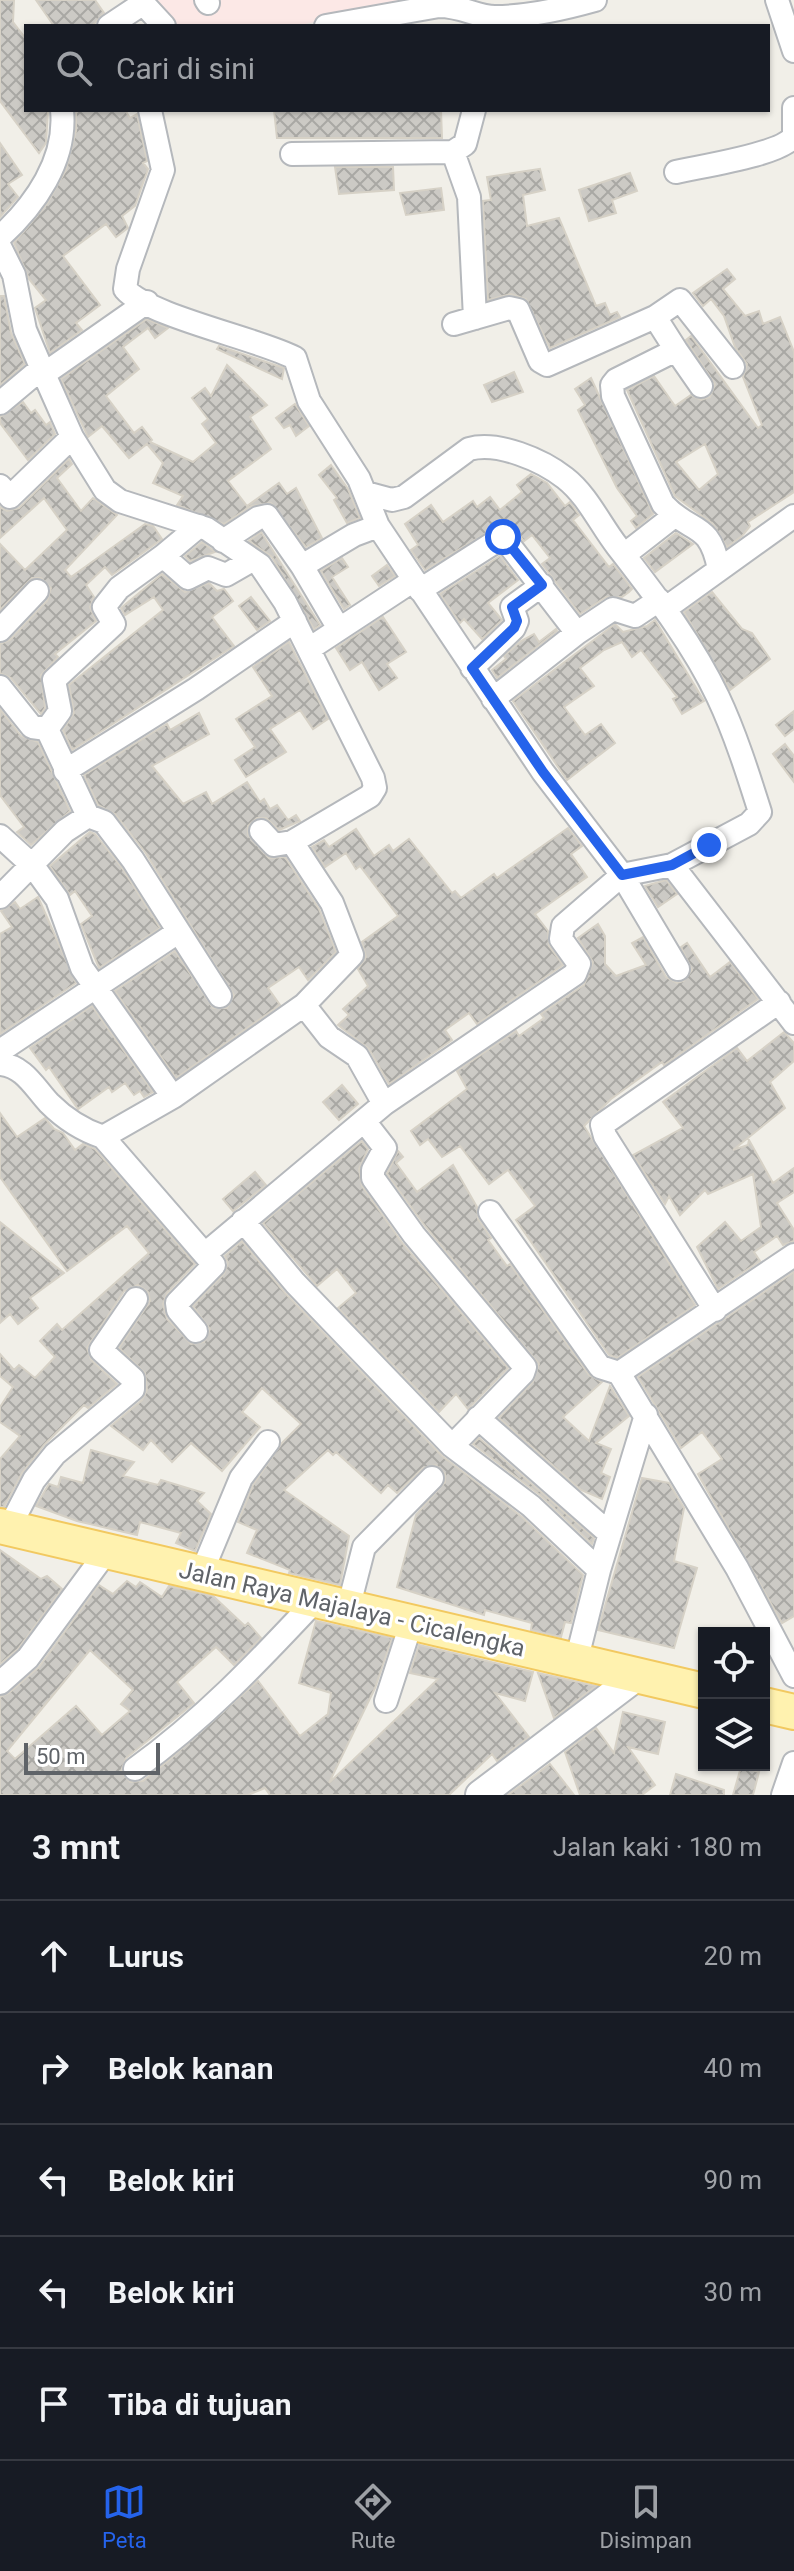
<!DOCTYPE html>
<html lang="id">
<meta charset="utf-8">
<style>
:root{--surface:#171b24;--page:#242831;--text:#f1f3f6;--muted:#9ea1a6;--line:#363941;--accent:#2563eb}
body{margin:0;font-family:Roboto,sans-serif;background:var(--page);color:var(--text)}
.controls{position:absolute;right:24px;bottom:24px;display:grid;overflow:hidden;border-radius:0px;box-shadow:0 2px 6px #0004}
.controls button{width:72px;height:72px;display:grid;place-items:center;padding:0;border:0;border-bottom:2px solid var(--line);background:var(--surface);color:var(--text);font:40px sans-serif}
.scale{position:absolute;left:24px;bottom:20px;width:136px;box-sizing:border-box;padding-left:8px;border:4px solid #5f6368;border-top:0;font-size:22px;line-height:28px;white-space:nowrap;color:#5f6368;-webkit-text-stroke:6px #fff;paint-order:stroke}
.stop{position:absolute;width:24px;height:24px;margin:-18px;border:6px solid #2563eb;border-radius:50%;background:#fff}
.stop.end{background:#2563eb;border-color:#fff;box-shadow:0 2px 8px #0008}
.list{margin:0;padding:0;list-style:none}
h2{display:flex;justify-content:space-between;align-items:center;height:104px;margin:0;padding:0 32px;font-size:34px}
h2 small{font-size:26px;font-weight:400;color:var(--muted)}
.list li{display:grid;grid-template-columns:52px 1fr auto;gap:24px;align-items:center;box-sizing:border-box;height:112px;padding:0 32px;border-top:2px solid var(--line)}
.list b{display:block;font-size:30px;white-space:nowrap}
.list em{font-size:26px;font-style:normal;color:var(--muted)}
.icon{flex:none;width:44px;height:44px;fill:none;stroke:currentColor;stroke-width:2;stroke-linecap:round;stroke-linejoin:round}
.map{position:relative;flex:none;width:794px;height:1795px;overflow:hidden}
.search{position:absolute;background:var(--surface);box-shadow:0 2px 6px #0004;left:24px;right:24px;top:24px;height:88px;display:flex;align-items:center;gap:20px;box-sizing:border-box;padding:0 28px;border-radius:0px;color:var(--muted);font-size:30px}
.sheet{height:664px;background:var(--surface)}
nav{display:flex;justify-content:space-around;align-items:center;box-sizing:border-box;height:112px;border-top:2px solid var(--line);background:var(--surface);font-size:22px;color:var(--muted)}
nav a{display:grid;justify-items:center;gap:4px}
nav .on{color:var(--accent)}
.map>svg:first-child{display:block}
</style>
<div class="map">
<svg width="794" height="1795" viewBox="0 0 794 1795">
<defs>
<pattern id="building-cross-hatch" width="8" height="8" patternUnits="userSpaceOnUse" patternTransform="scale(2)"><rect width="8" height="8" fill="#cccac5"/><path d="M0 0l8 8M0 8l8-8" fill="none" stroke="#a9a8a4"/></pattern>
</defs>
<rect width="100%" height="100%" fill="#f1efe8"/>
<path fill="#fce8e6" d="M146,0H432L294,26H170Z"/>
<path fill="url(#building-cross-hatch)" stroke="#d6d1c6" stroke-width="2" fill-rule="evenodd" d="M0,0H14L13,22L26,39V110H48L46,143L39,153L0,101Z
M36,0H95L104,13L92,26H54Z
M76,110H125L130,118L137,114L147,161L143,163L148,169L135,206L122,216L128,228L116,237L106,224L63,256L100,305L76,323L82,330L50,353L35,308L46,300L29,279L14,243L47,204L66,170L76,131Z
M274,110H441L442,138H277Z
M0,143L22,175L8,184L18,197L0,217Z
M335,167H393L394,190L339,194Z
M540,169L545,190L523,195L527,226L559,218L596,306L605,303L610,315L617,312L620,317L550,348L526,299L511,294L488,300L483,201L491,200L487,177Z
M630,173L637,191L612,200L616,213L589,221L579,190Z
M441,188L444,210L406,215L400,193Z
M727,269L735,279L723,289L745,316L759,311L763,324L780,317L794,352V492L748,522L750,526L742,536L727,547L713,524L675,496L627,390L654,376L675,406L691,395L701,400L710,397L715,384L686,340L691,336L758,428L762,425L743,377L747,364L735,347L724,316L711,299L703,306L693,293ZM705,444L718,474L699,490L676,462Z
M0,296H4L11,333L25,364L0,385Z
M147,319L168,328L155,338L148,328L123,347L139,369L106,396L134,433L142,427L152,440L150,442L193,462L216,443L202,424L208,419L192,398L205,388L211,396L227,365L267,405L250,417L271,449L228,481L247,506L279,483L287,494L296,488L322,538L306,547L271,503L251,506L224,524L177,505L183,496L153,483L163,463L147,444L129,458L102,426L88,437L61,379Z
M219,346L284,368L282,379L217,349Z
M514,372L523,392L492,402L484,385Z
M591,378L653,514L636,528L631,521L637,516L617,488L578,410L585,405L575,389Z
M23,402L31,413L35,410L46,425L50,422L55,434L28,460L0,423V417Z
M295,404L309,426L296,436L290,425L284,428L276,418Z
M69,459L72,464L57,478L81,511L93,498L117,515L65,570L71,577L145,524L153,526L162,539L112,575L105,567L86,585L94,597L90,607L96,621L55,654L58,657L41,675L45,708L41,714L11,678L0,673V644L10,640L47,601L51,588L41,578H32L0,610V544L25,570L67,530L44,498L0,538V507L7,511L19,508Z
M331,465L348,489L360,518L347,523L334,500L337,498L319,475Z
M531,474L547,483L565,506L570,502L579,515L573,520L609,567L613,564L632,589L629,592L622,597H606L580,614L542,564L550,558L532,535L524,541L514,528L503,523L425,570L411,550L418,545L405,524L431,505L443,522L473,501L477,507L490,497L500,510L522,492L517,485Z
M261,532L320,625L314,629L272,557L249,541Z
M676,533L693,544L655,572L644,558Z
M202,542L215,552L190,561L185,556Z
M500,556L518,580L488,603L502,620L482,639L464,619L460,623L440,594Z
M342,558L348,567L332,577L350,605L344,609L321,571Z
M387,565L395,576L379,586L372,576Z
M162,574L185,592L209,583L217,591L224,589L233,601L212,617L234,646L72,750L63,730L74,713L69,685L163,610L154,597L125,615L121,608Z
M712,592L742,629L752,633L770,659L730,690L684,612Z
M251,597L270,621L257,630L239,606Z
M383,617L406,652L387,664L397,678L379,690L362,662L350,670L336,648Z
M655,620L704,701L682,714L673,699L677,697L641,650L632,657L622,642L604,650L580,668L594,686L564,707L585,735L601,724L615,743L567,780L513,701L615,624L623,632L647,626Z
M556,629L557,631L497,678L492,670L506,659L504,656L521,641L534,634L539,642Z
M289,642L328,719L313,729L300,710L270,729L286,752L246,777L235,760L255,747L236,719L272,696L253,667Z
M0,709L21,736L38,742L70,811L31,845L17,832L24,827L0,795Z
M794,711V729L785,736L776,725Z
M199,713L209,734L152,766L183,804L206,792L212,804L247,782L260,802L264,799L270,809L277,805L288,820L296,815L300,821L279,830L266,818H257L248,826V835L269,858L285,857L319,909L336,952L308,980L299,967L268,988L280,1005L176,1078L115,991L175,951L213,1008H227L234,995L145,852L115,814L98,805L84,775L167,724L170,730Z
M785,744L794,756V782L773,754Z
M568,828L582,846L571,854L587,877L535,914L548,931L549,946L563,965L477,1024L469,1013L445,1030L452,1040L389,1084L369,1049L338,1025L349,1015L343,1009L368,986L358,969L366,957L362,942L398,916L360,866L356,869L346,853L325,867L312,847L324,840L329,847L356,829L374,856L389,845L393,851L409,839L452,893L455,891L461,898L494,874L497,878Z
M90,832L95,834L122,868L160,928L99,968L81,924L92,916L75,891L70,895L50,866Z
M666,880L677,894L658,907L645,886Z
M38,897L76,983L0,1034V934L12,927L1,911L15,902L20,909Z
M598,924L605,936V964L616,976L646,965L632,943L643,937L666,977L677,983L684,981L692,970L681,947L687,943L710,977L730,962L758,999L664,1065L662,1062L611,1099L584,1126L695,1305L617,1358L609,1355L516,1220L535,1206L508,1170L489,1184L460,1146L442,1157L428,1139L420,1145L411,1131L467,1089L457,1071L516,1031L519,1036L544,1018L541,1014L584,985L593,962L578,938Z
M92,1006L153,1092L144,1097L140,1091L134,1095L125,1083L112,1092L109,1087L78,1109L49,1067L46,1070L30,1048Z
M784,1032L794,1043V1061L770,1082L785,1108L733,1150L748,1145L749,1140L773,1183L794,1168V1192L777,1203L794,1230V1241L783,1245L777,1236L754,1252L760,1261L718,1289L697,1247L725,1222L741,1241L761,1227L753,1174L708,1194L705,1190L680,1215L669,1196L665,1204L633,1155L683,1128L663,1102L737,1048L747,1061Z
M342,1085L358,1104L339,1120L323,1102Z
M0,1113L17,1137L45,1118L54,1129L63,1133L75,1150L83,1144L95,1149L195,1264L167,1293L163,1304L167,1319L191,1344L204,1342L210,1329L193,1306L224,1274L228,1263L225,1256L242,1241L285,1293L442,1456L522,1517L583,1575L571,1623L565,1622L561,1637L531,1630L532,1623L485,1610L484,1615L397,1587L416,1515L445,1482V1474L436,1465L423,1468L397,1493L388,1485L381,1493L336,1452L333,1455L328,1450L284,1490L349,1536L340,1585L289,1573L290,1570L247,1553L257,1530L238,1522L253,1485L282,1443L301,1424L262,1388L242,1412L260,1427L222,1471L191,1443L172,1462L151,1440L143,1450L111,1426L142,1400L147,1390L145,1373L119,1348L150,1301L148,1292L138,1285L124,1291L87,1348L91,1360L117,1384L88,1408L84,1405L44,1445L22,1473L4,1507H0V1459L20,1436L0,1422V1407L13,1387L0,1376V1354L14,1370L19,1365L35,1378L55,1357L40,1341L57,1324L62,1330L149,1253L127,1226L67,1271L0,1177Z
M362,1141L368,1149L359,1169L362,1186L403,1244L508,1368L468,1409L456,1394L439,1412L338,1308L356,1293L337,1269L317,1286L263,1223Z
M398,1151L403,1157L396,1163L417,1192L453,1165L477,1207L478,1219L491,1238L488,1240L507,1266L510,1264L589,1375L602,1382L563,1417L589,1441L610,1386L629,1416L596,1443L611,1449L601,1473L610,1477L602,1499L581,1490L499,1418L533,1382L539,1364L425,1226L387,1174Z
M255,1172L266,1185L233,1211L223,1199Z
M0,1222L64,1273L30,1298L38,1308L18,1324L10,1314L0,1323Z
M794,1272V1616L782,1623L698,1474L722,1459L702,1432L681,1448L638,1377Z
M479,1438L594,1538L592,1544L540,1495L473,1444Z
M91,1450L134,1462L123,1476L158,1485L161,1480L204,1493L197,1501L211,1514L195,1551L176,1543L181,1533L140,1522L137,1535L77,1521L36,1506L49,1484L58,1487L61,1477L83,1483Z
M642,1478L669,1483L684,1508L674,1561L697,1568L674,1648L598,1630Z
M0,1550L41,1579L47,1576L62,1589L18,1649L0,1664Z
M127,1581L136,1587L140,1582L162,1597L169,1586L213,1596L245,1626L248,1623L261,1638L234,1665L216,1647L177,1682L194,1703L126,1758L121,1771L130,1782L143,1781L168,1761L258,1681L300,1736L328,1714L331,1693L299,1683L316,1621L392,1638L375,1688L329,1783L438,1679L410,1673L419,1645L533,1672L525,1701L495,1693L529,1737L497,1761L492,1754L449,1795H270L265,1788L248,1795H0V1697L9,1693L39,1667L99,1585L113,1594ZM90,1650L133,1690L121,1704L130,1711L102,1735L76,1706L15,1759L7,1751Z
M538,1673L596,1686L554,1718Z
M623,1712L665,1722L658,1754L628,1747L655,1785L642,1795H580L565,1752L596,1728L614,1753Z
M550,1764L574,1795H508Z
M741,1767L759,1772L753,1795H733Z
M676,1774L724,1790V1795H670Z"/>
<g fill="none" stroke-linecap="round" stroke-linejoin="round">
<defs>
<path id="minor" d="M140,0L164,26
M206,0L208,3
M777,0L794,51
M109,26L142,4
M326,26L439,6C462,6 477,17 495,17C529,17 563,9 595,0
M794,108V132
M150,110L163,170L128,269L125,289C148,316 259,339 295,358L309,401L359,479L378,526L543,772L622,875L678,969
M453,152L469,197L475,318
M292,154L453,152L465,144L474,110
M676,172C701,166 781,155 794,136
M0,237C35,205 67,160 62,110
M0,247L14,275L25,330L44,374L72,437L105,490L120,501L207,529L260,565L285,602L373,778L375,788L370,796L292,842L274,845L261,831
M655,317L680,300L733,367
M454,324L509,308L518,310L540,361L547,365L655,317L676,350L616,380L612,385L613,396L663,504C691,535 709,519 719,569
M676,350L701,386
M44,374L147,302
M0,403L43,367
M0,486L10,497L72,437
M223,541L258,518L267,516L302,566L339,629
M624,555L674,516
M163,556L199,526
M302,566L354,535L378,526
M420,590L503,537L577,633
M666,608L794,516
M0,630L37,591
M309,649L414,580
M472,668L514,628L517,621L512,607L542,585
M0,687L32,727L47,729L88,816
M493,699L577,633L613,609L635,616L659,600
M47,729L60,711L54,680L114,624L104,607L119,588L163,556L188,578L208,568L226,575L252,560
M65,771L196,689L295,621
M0,836L33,866L57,899L82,968L173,1097
M672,865L794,1023
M0,897L65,831L88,816L104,822L133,860L220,996
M304,1005L329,1037L357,1056L384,1104
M0,1051L178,932
M0,1064C24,1066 34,1087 49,1103C65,1119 82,1130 103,1137L173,1097L304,1005L352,955L332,903L292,842
M364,1121L385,1148L373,1170V1178L414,1235L525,1367L523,1373L452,1446
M103,1137L214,1265L177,1303L178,1310L196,1331
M490,1212L600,1367L619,1373
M243,1221L295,1283L452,1446L531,1506L599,1570
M205,1254L384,1104L575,974L579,964L561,939L563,926L622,875L672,865L749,824L760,812C748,774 735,733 718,697C692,642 654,594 617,546C600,524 587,495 565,478C542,460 498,441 469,449L404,497L392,500L366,493
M794,1255L619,1373L737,1568L794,1676
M715,1310L605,1136L602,1125L779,1002
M478,1418L610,1534
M9,1528L34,1480L55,1454L133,1389V1379L101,1350L136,1299
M201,1574L241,1478L268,1442
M348,1609L364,1547L432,1478
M576,1662L599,1570L646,1415
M0,1683L28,1658L107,1551
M386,1701L411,1624
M135,1769C203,1720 258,1662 315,1601
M783,1795L794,1763"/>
<path id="tertiary" d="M480,1795L637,1676"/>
<path id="primary" d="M0,1526L704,1691
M764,1705L794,1712"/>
</defs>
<use href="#minor" stroke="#b5b8bc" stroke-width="26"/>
<use href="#tertiary" stroke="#b5b8bc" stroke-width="32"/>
<use href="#primary" stroke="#f2c960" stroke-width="38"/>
<use href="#minor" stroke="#fff" stroke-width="22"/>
<use href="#tertiary" stroke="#fff" stroke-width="28"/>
<use href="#primary" stroke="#fff2af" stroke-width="34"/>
</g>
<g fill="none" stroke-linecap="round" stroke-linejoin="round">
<path stroke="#2563eb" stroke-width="10" d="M503,537L542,585L512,607L517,621L514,628L472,668L543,772L622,875L672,865L709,845"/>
</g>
<g text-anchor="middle" stroke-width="6" stroke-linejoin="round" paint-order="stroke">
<g font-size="24" fill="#5f6368" stroke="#fff">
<text transform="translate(352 1609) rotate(13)" y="8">Jalan Raya Majalaya - Cicalengka</text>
</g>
</g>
</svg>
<div class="controls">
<button><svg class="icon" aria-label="locate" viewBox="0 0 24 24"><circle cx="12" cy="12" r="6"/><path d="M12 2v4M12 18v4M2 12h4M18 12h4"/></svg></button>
<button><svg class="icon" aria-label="layers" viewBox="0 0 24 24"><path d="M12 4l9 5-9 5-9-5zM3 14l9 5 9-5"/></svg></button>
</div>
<div class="scale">50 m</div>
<div class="stop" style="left:503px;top:537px"></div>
<div class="stop end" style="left:709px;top:845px"></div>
<div class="search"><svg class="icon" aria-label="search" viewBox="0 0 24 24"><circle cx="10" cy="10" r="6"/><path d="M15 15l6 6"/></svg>Cari di sini</div>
</div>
<section class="sheet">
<h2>3 mnt<small>Jalan kaki · 180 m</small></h2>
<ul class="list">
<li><svg class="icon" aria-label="ahead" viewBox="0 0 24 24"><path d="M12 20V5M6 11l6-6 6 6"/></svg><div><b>Lurus</b></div><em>20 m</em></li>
<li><svg class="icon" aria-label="right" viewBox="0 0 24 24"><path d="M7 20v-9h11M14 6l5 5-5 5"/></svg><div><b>Belok kanan</b></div><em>40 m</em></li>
<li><svg class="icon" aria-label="left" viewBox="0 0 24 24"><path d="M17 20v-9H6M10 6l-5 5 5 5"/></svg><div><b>Belok kiri</b></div><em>90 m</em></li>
<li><svg class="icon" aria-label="left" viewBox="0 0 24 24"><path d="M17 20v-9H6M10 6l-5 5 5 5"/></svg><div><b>Belok kiri</b></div><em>30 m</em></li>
<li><svg class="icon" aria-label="arrive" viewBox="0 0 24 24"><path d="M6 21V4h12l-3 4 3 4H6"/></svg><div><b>Tiba di tujuan</b></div></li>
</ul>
</section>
<nav>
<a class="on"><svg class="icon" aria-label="map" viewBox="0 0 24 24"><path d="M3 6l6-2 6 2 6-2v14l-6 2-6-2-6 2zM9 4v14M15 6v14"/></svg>Peta</a>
<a><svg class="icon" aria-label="directions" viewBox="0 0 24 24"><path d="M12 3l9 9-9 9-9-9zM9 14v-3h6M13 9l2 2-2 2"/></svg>Rute</a>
<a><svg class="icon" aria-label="saved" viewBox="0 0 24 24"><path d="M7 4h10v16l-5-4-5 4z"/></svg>Disimpan</a>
</nav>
